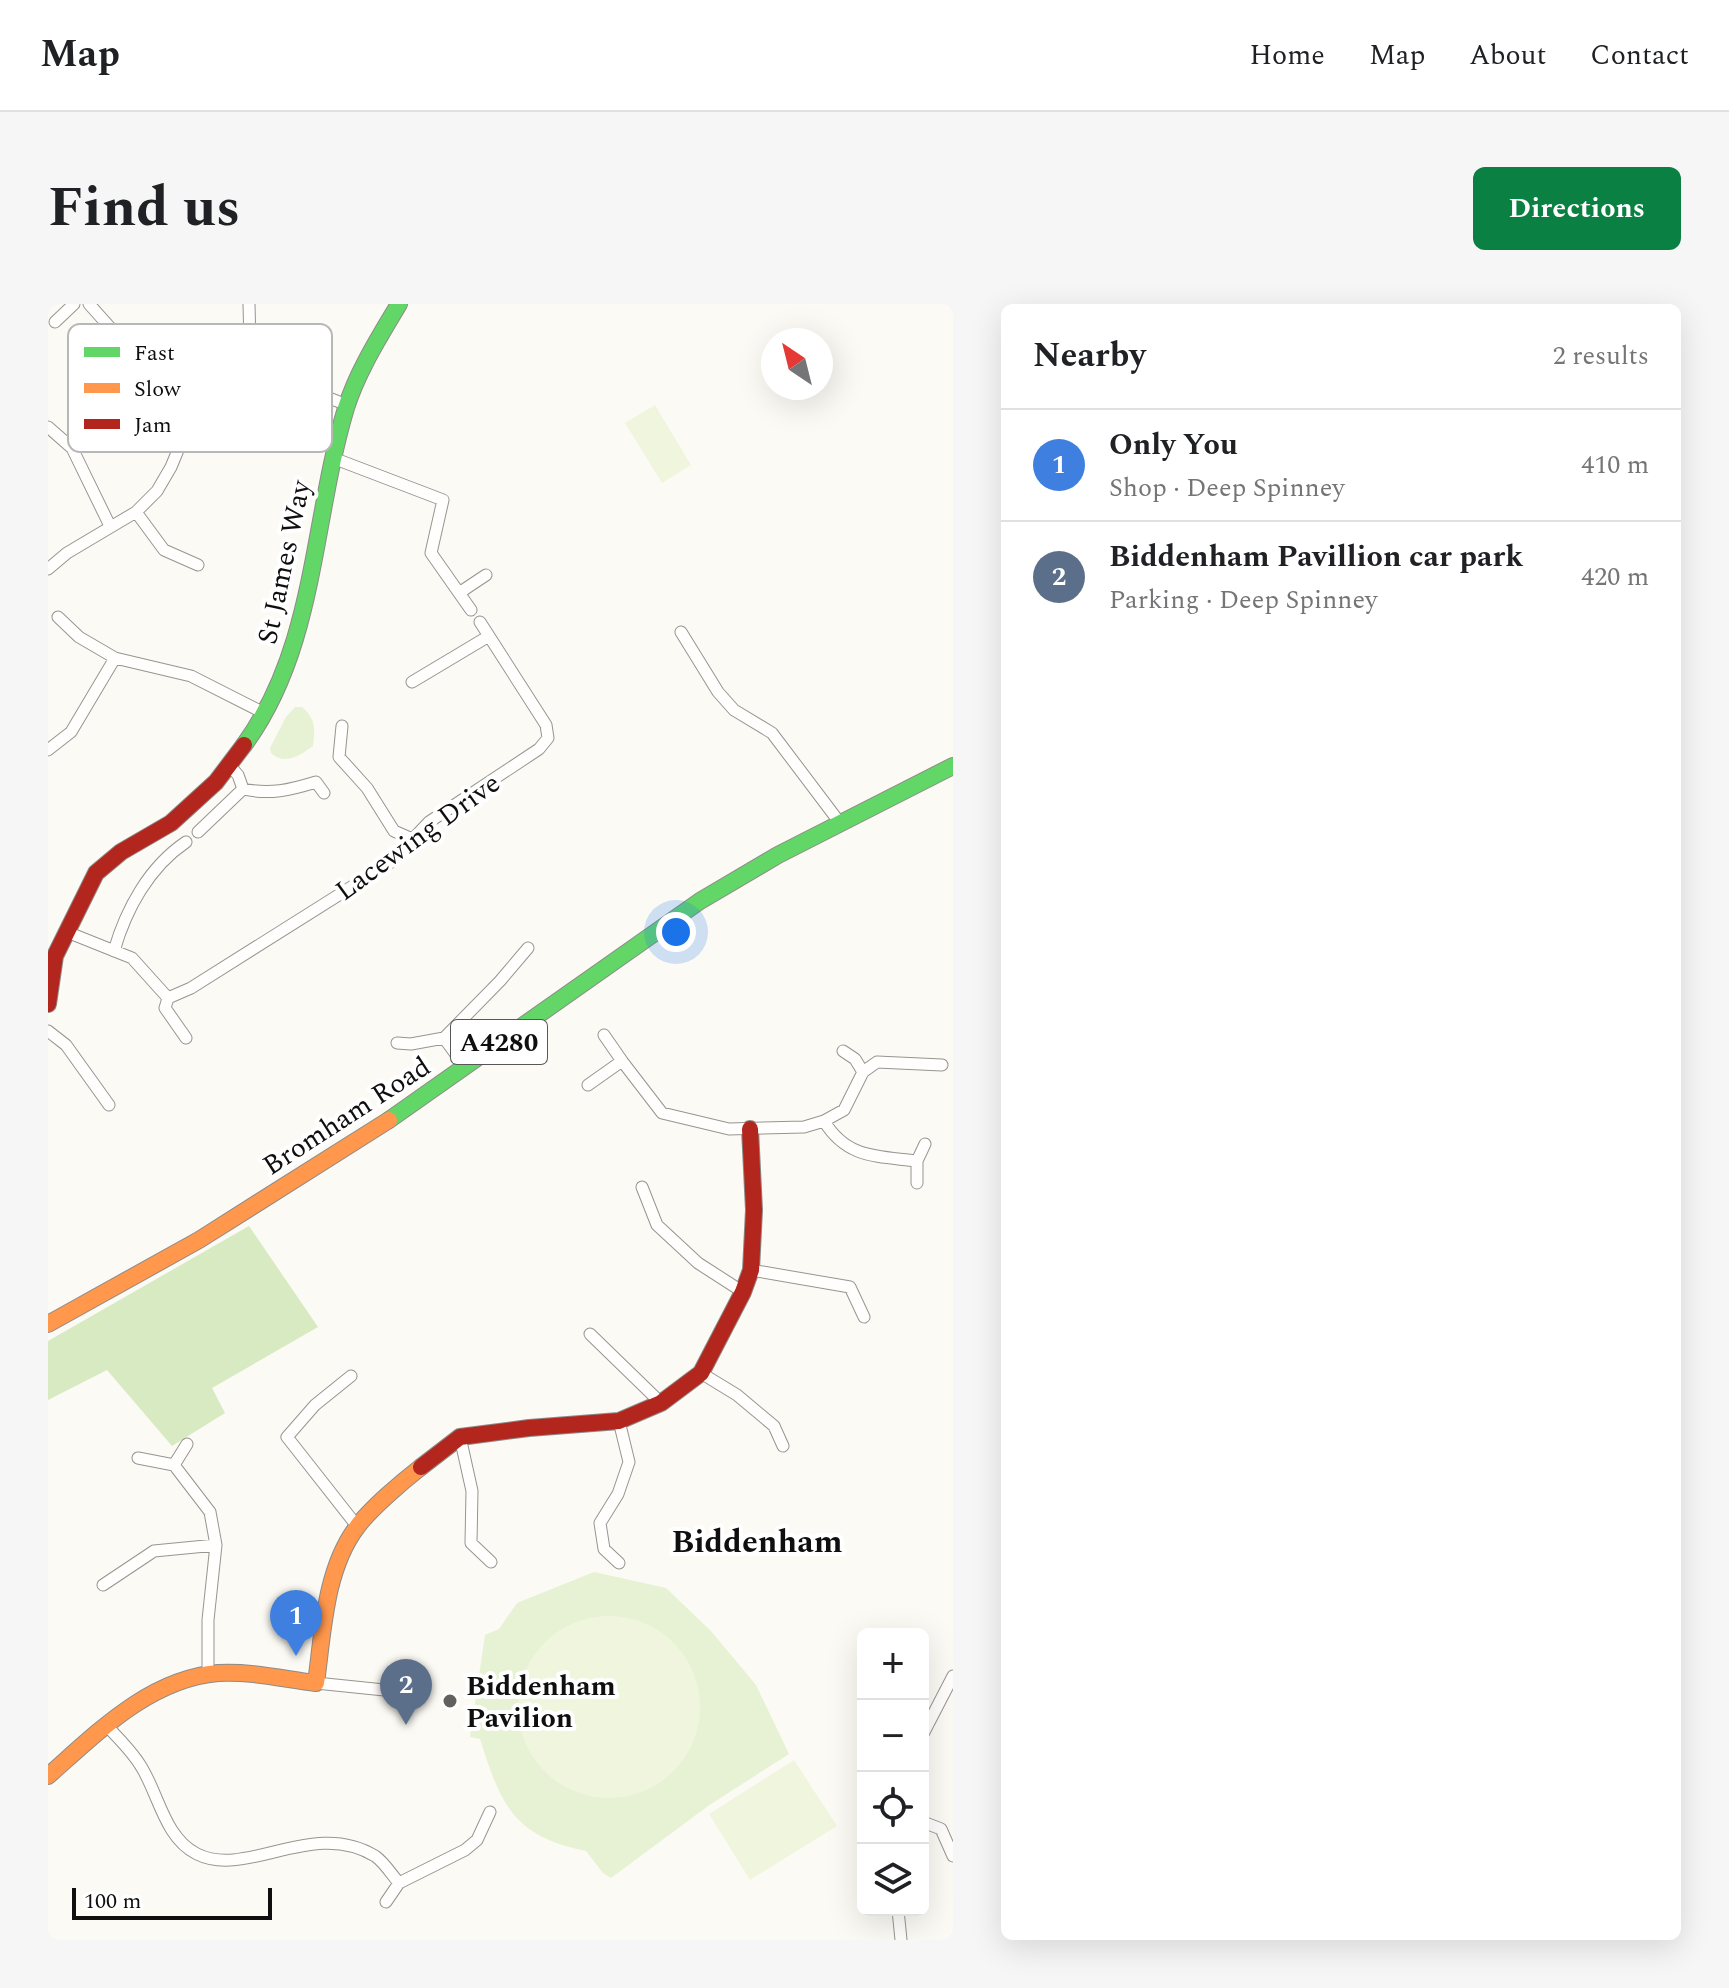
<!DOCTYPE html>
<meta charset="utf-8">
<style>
:root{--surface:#fff;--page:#f6f6f6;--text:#202124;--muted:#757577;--line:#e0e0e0;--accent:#0b8043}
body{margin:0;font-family:Spectral,serif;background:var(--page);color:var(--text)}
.controls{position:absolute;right:24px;bottom:24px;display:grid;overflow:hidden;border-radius:12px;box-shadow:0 8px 32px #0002}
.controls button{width:72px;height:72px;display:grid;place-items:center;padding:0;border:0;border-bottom:2px solid var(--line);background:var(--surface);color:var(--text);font:40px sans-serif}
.compass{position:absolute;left:713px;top:24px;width:72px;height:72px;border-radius:50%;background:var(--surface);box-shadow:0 8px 32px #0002;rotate:325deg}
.scale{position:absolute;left:24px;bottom:20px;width:200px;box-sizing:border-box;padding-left:8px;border:4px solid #0f0f0f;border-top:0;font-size:22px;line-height:28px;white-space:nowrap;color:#0f0f0f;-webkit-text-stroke:6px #fff;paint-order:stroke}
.you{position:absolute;left:628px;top:628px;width:28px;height:28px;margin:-20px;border:6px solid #fff;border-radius:50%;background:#1a73e8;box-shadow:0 0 0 12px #1a73e833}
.badge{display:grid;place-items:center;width:52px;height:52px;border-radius:50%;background:var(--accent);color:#fff;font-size:26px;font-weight:700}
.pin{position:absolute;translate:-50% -66px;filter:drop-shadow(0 2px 4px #0008)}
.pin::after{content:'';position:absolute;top:42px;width:28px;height:24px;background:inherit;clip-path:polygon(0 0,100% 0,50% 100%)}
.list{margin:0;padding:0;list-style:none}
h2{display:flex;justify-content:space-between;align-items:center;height:104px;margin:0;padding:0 32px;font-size:34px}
h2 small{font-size:26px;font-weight:400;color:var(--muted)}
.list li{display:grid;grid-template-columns:52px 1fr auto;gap:24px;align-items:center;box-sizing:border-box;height:112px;padding:0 32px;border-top:2px solid var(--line)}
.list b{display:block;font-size:30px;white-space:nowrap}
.list p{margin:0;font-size:26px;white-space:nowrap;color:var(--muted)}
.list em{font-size:26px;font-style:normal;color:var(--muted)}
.icon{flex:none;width:44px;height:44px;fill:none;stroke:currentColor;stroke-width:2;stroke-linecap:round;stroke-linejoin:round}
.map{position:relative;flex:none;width:905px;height:1636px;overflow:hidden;border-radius:12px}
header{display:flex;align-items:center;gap:48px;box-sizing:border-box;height:112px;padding:0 40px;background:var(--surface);border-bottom:2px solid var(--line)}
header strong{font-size:38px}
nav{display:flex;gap:44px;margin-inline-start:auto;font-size:28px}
.intro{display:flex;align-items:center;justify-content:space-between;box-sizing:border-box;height:192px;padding:0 48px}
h1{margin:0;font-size:56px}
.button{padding:20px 36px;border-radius:12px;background:var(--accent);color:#fff;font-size:28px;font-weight:700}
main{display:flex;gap:48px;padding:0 48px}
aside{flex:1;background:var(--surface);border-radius:12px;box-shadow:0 8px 32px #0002}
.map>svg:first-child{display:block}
</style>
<header>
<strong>Map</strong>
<nav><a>Home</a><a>Map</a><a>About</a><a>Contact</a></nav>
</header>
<div class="intro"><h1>Find us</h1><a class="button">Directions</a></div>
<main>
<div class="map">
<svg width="905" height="1636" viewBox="0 0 905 1636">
<rect width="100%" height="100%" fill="#fcfaf4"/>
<path fill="#e6f2d3" d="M247,403H254C268,415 267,425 265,442C253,451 236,462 223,449L222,444L238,413Z
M546,1268L618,1284L663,1327L708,1381L741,1450L660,1502L563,1574L555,1569L538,1547C465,1532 453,1501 432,1435L422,1433L437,1331L451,1325L469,1299Z"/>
<path fill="#d7eac1" d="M201,922L270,1023L164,1084L177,1109L124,1142L59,1066L0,1096V1037Z"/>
<path fill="#eff6dd" d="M607,101L643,161L614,179L577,119Z
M470 1403a91 91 0 1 1 182 0a91 91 0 1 1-182 0Z
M746,1456L789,1522L702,1576L661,1510Z"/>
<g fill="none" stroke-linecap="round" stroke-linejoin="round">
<defs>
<path id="street" d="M41,0L102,68L148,102
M201,0L202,40
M7,18L26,0
M0,123L24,144L62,222
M285,154L395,196L383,249L423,306
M88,208L116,246L150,261
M0,265L19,249L88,208L109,187L123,163L164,64L177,48L196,39L214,42L255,80L276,92L299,101
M411,289L438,271
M10,313L31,333L67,354
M633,328L670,388L686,406L724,429L792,519
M364,378L441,332
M294,422L291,453L319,484L346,527L362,534
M0,446L23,428L67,354L143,372L216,409
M181,461L190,471L195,485
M150,528L195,485C222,491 242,486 268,478L276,489
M19,628L84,654L120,694
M66,647C78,605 101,563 138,538
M120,694L143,684L343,558L381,518L491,445L500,434L498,421L432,318
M120,694L117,704L138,734
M0,727L18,741L61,801
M556,731L574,757
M349,739L363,740L396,734
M795,747L807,755L815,768
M417,763L396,734L452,677L480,644
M540,781L574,757L614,809L681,825L756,823L776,817L796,806L815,768L829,758L894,761
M776,817C799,855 830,852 869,857V879
M869,857L877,840
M594,883L609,921L650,959L695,988
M703,966L802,983L816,1013
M542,1030L613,1099
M653,1069L689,1091L726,1122L735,1142
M303,1072L267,1101L239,1133L309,1222
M412,1133L424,1187L423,1239L443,1258
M90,1154L126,1161L162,1208L168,1241L160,1316V1370
M126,1161L139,1140
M571,1259L556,1245L552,1219L570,1190L581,1158L571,1117
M55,1281L106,1247L168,1241
M268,1379L346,1387
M59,1422C71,1435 85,1448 94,1464C111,1492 117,1534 149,1550C199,1575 265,1514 327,1552C336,1558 344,1571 351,1579L417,1546L429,1536L442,1508
M875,1430L905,1372
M875,1518L893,1525L905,1552
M338,1598L351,1579
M850,1606L853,1636"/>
<path id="fast" d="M196,441C268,343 264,217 298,104C309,68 332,32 351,0
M341,816L652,597L730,551L905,462"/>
<path id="slow" d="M0,1020L151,936L341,816
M0,1472C49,1429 101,1375 170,1369C203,1367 236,1375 268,1379C275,1328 277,1265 309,1223C322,1205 355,1177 373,1163"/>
<path id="jam" d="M0,700L7,652L48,569L73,548L123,519L168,478L196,441
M373,1163L412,1133L481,1124L571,1117L613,1099L653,1069L695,988L703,966L706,906L702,825"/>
</defs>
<use href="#street" stroke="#969592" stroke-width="13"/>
<use href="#fast" stroke="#8c8b89" stroke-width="18"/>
<use href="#slow" stroke="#8c8b89" stroke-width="18"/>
<use href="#jam" stroke="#8c8b89" stroke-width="18"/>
<use href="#street" stroke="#fffefd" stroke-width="11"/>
<use href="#fast" stroke="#63d668" stroke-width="16"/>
<use href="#slow" stroke="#ff974d" stroke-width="16"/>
<use href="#jam" stroke="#b3261e" stroke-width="16"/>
</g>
<circle fill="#62615f" stroke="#fff" stroke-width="3" cx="402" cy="1397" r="8"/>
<g text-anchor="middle" stroke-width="8" stroke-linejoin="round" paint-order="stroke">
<rect fill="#fff" stroke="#575757" stroke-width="2" x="403" y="716" width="96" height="44" rx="6"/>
<g font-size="26" font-weight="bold" fill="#0f0f0f">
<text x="451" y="747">A4280</text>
</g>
<g font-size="28" fill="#0f0f0f" stroke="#fff">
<text transform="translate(235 258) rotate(-78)" y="10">St James Way</text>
<text transform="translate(369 532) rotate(-36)" y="10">Lacewing Drive</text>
<text transform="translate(298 811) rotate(-33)" y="10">Bromham Road</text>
</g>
<g font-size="28" font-weight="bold" fill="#0f0f0f" stroke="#fff" text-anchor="start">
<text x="418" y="1391">Biddenham<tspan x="418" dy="32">Pavilion</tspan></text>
</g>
<g font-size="32" font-weight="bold" fill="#0f0f0f" stroke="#fff">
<text x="709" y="1248">Biddenham</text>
</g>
</g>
<rect x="20" y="20" width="264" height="128" rx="12" fill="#fff" stroke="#b7b7b7" stroke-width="2"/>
<rect x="36" y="43" width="36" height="10" fill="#63d668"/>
<rect x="36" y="79" width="36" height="10" fill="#ff974d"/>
<rect x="36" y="115" width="36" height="10" fill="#b3261e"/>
<g font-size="22" fill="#0f0f0f">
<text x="86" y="56">Fast</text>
<text x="86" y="92">Slow</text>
<text x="86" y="128">Jam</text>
</g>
</svg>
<div class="controls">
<button>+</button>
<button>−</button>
<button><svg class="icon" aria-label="locate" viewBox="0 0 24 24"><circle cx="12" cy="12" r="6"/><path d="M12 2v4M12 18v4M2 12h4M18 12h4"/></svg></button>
<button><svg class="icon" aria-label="layers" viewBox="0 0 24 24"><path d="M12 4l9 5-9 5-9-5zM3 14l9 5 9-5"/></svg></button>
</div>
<svg class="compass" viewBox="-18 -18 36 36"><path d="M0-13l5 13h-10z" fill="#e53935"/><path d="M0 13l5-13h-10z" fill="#757577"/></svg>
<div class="scale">100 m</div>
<div class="you"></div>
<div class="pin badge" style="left:248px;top:1352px;background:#3f7fe0">1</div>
<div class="pin badge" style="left:358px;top:1421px;background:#5c6f8a">2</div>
</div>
<aside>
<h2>Nearby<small>2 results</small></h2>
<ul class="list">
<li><span class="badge" style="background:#3f7fe0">1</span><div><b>Only You</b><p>Shop · Deep Spinney</p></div><em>410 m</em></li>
<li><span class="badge" style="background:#5c6f8a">2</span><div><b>Biddenham Pavillion car park</b><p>Parking · Deep Spinney</p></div><em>420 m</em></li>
</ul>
</aside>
</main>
